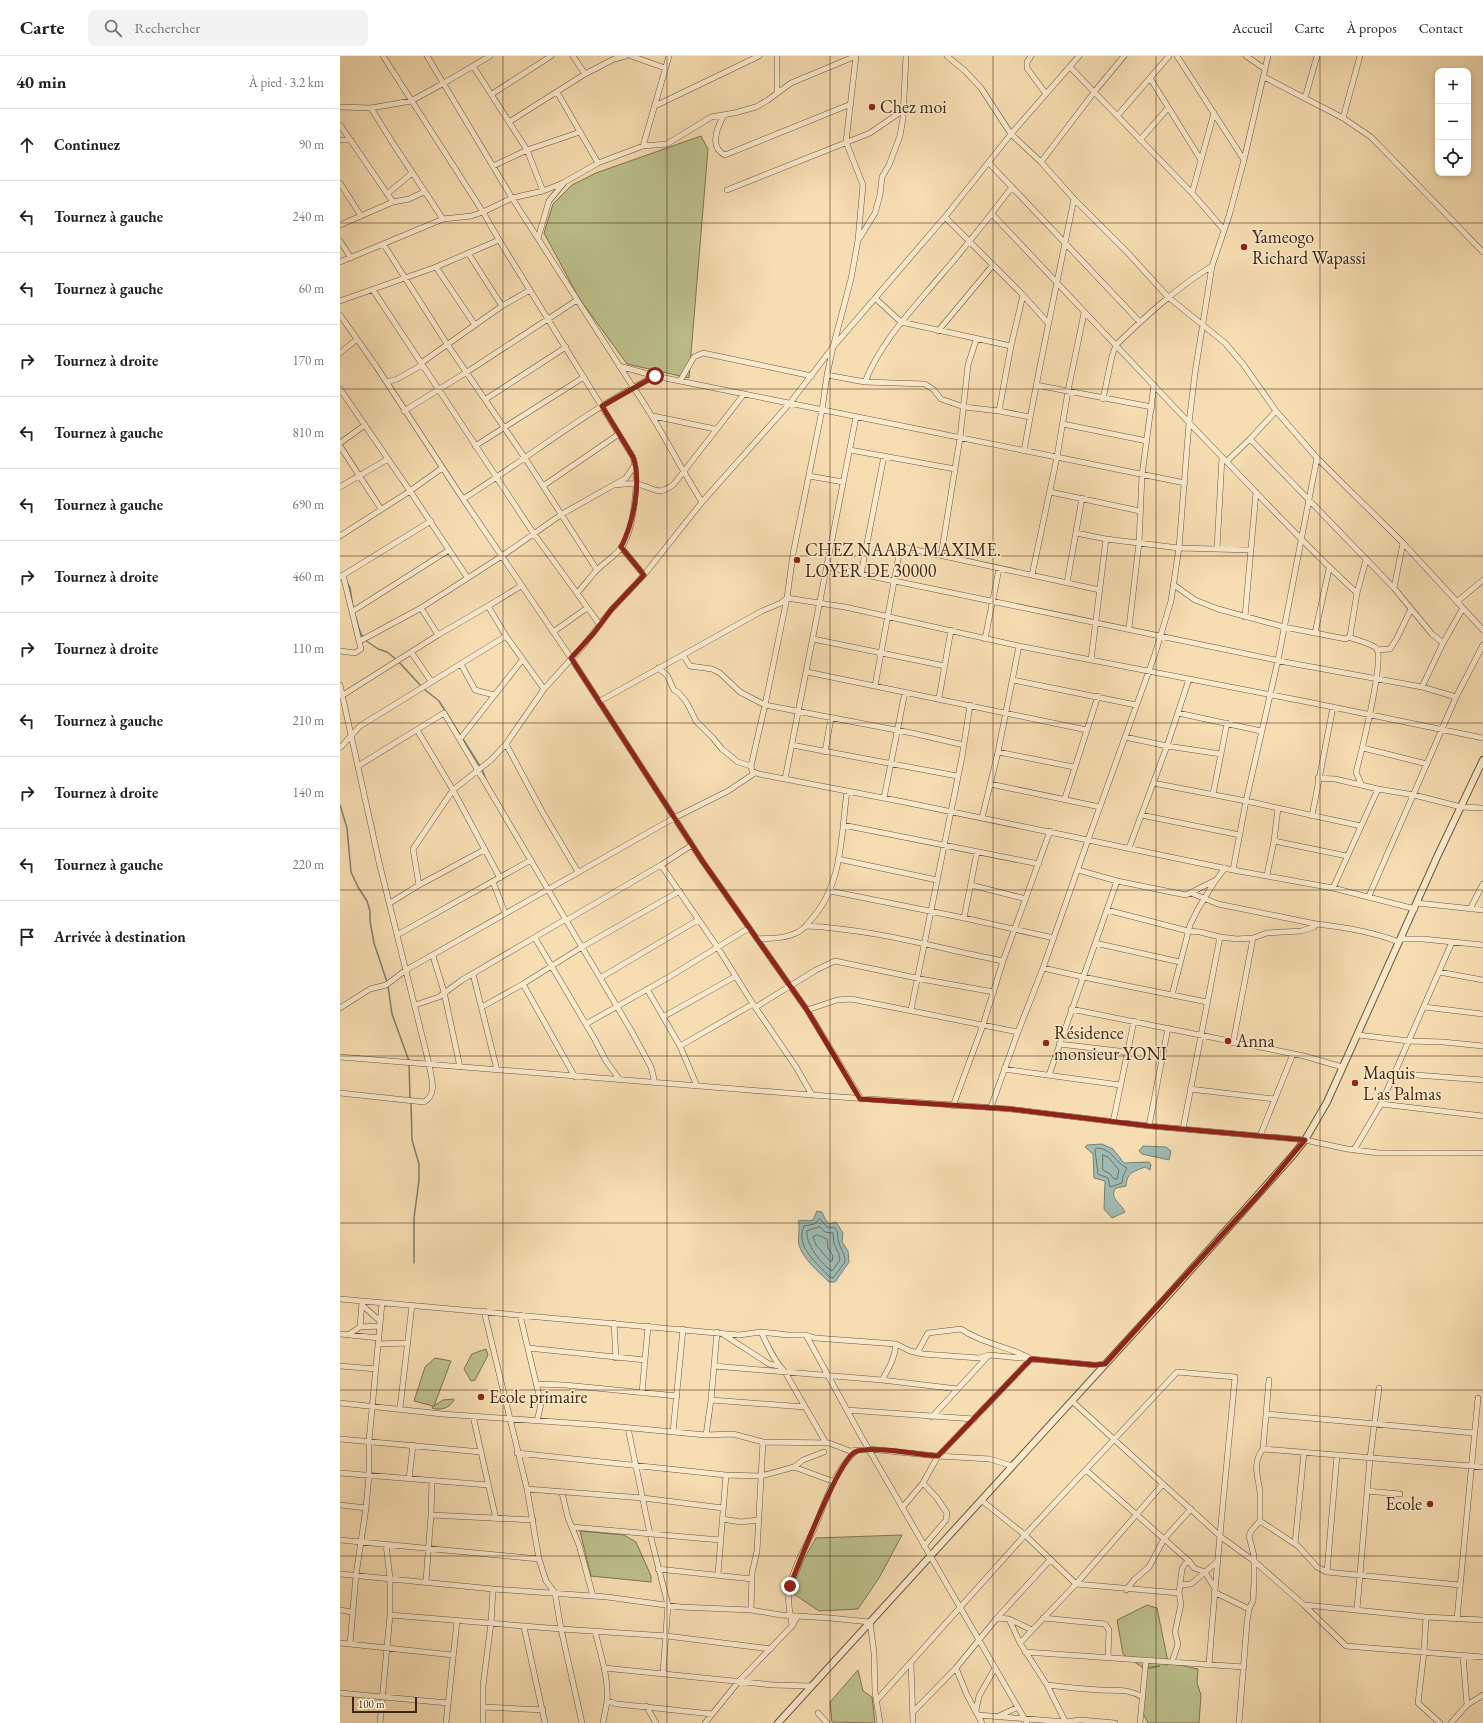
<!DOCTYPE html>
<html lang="fr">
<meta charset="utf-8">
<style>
:root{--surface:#fff;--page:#f2f2f2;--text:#222;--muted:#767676;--line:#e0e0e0}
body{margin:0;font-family:"EB Garamond",serif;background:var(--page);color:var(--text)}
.controls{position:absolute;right:12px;top:12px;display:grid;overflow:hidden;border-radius:8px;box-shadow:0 2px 6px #0003}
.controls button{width:36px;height:36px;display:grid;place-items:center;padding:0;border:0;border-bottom:1px solid var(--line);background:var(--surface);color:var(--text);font:20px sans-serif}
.scale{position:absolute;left:12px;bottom:10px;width:65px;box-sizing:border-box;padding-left:4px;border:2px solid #3f2715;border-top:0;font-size:11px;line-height:14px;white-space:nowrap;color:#3f2715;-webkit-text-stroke:3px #faeacd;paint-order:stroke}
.stop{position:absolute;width:12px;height:12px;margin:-9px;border:3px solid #8f2418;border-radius:50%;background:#fff}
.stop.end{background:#8f2418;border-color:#fff;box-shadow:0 1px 4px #0008}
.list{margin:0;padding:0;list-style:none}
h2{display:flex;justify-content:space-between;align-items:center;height:52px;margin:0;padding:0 16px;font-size:17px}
h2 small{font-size:13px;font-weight:400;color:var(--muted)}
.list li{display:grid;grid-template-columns:26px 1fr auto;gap:12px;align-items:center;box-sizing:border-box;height:72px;padding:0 16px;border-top:1px solid var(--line)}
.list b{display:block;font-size:15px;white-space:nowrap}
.list em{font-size:13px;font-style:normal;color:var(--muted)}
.icon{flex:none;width:22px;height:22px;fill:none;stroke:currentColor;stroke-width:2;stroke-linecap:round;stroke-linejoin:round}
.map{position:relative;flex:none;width:1143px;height:1667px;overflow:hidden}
header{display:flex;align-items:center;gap:24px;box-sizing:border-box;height:56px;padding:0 20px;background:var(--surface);border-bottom:1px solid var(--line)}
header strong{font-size:19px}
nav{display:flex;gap:22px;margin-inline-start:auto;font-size:14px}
.search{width:280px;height:36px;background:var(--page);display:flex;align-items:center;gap:10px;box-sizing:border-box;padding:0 14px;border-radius:8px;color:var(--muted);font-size:15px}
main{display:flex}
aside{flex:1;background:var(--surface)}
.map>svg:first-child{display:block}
</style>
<header>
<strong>Carte</strong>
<div class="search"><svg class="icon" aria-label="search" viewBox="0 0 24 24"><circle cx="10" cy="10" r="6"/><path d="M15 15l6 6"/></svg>Rechercher</div>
<nav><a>Accueil</a><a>Carte</a><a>À propos</a><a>Contact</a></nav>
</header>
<main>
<aside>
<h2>40 min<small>À pied · 3.2 km</small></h2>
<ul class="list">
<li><svg class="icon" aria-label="ahead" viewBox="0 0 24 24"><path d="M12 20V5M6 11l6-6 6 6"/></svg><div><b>Continuez</b></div><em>90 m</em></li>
<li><svg class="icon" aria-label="left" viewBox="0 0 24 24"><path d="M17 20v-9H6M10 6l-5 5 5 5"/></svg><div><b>Tournez à gauche</b></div><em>240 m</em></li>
<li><svg class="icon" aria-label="left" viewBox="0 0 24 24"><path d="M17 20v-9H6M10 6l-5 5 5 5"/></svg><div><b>Tournez à gauche</b></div><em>60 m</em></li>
<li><svg class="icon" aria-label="right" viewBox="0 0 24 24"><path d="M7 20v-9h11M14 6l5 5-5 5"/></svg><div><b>Tournez à droite</b></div><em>170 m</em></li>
<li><svg class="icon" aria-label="left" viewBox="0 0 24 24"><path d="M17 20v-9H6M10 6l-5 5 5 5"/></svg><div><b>Tournez à gauche</b></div><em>810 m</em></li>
<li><svg class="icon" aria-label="left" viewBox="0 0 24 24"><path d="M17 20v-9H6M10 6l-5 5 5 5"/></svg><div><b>Tournez à gauche</b></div><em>690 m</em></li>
<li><svg class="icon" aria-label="right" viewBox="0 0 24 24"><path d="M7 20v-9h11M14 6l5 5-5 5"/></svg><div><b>Tournez à droite</b></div><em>460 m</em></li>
<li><svg class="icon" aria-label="right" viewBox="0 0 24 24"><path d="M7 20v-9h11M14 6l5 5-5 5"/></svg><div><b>Tournez à droite</b></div><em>110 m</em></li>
<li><svg class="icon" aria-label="left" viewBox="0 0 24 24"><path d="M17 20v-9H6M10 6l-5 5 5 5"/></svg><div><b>Tournez à gauche</b></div><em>210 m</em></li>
<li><svg class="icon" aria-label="right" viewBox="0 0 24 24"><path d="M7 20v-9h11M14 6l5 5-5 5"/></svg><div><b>Tournez à droite</b></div><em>140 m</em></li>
<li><svg class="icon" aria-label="left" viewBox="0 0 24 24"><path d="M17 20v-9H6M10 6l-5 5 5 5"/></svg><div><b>Tournez à gauche</b></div><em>220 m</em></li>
<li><svg class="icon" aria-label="arrive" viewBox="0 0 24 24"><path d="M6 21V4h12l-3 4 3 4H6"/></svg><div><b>Arrivée à destination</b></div></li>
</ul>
</aside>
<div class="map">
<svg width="1143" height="1667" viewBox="0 0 1143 1667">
<rect width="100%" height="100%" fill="#f7deb2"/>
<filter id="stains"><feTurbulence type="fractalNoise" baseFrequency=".005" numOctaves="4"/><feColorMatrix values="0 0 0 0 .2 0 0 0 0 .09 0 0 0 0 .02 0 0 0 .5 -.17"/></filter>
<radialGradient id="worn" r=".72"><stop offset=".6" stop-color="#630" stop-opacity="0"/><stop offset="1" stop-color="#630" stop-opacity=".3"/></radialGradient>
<path fill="#bdc18c" stroke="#7e7450" d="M361,80L368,93L349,322L287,308L239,242L204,177L213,148L232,129L256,117Z
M146,1293L148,1299L135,1324L131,1325L124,1313L132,1298Z
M95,1302L111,1305L94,1350L103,1344L114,1343C111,1352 100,1355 92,1352L93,1350L74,1345L85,1311Z
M240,1475L284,1479L296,1486L311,1520V1526L251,1520Z
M562,1479L539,1522L518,1553L479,1555L451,1536L465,1501L476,1482Z
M807,1549L817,1552L828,1606L825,1609L834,1608L858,1613L857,1627L861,1639L859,1667H808L803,1657L807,1613L820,1610L803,1612L783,1598L777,1564Z
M518,1614L523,1635L532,1641L535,1667L492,1666L490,1646Z"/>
<path fill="#9fbbb4" stroke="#798074" d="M762,1088L773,1093L784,1107L809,1106L811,1109L810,1114L805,1111C793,1116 787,1116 786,1130L776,1132C768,1142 782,1148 785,1156L772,1162L764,1153L765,1125L754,1122L753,1098L745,1091L747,1089Z
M803,1090L826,1091L831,1095L829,1104L802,1098L799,1095Z
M477,1155L482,1156L485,1163L489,1168L496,1166L503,1177L502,1186L508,1195L509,1206L495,1226H489C479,1216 463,1203 459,1189C457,1180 461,1172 458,1165C464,1163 468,1166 473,1164Z"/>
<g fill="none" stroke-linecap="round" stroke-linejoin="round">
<path stroke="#6f7164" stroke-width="1" d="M757,1092C772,1092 775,1107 787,1112L783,1120L782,1127L770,1131L768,1122L758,1118L755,1094Z
M763,1099L768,1101L779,1114L777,1123H774L770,1118L763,1114Z
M480,1163L487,1171L495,1172C500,1179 496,1181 499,1187C501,1195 505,1196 505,1206L493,1222L490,1221C477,1207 455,1191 464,1170L474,1168Z
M480,1171L485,1176L493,1177L494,1188L499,1198L500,1204L492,1215C482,1209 465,1188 467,1175Z
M478,1179L487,1183L488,1192L493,1200L492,1205H490L476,1189L473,1181Z"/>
<path stroke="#798074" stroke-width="1.5" d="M7,526L10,532L13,551
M15,559C18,566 18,575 23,581
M25,584L38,593L47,596L57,604L81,630
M84,633L99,645L140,710
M142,713L146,724
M0,749L7,772L11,816L18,831L27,845L30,855V865L34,887L47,926
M48,930L52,958L69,1005
M69,1008L70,1042
M71,1046L72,1084L79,1108V1124L74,1162V1207"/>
<defs>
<path id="minor" d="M43,0L143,156L159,184L293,401C300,422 294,472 282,491C276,499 265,506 257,514C250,521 244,530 237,537
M87,0L172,142L293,331C319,368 338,408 362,446
M233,0L245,18
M291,0L325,12
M516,0L506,86L523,129L518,184L511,223L493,291L487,319L482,354L453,498L447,542L425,649L411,710L412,715L419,718L564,746L893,814L993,832L1075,853
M607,0L625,15L641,32L671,78L701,106L734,143L787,196L828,241L885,287L903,308L936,355L977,402L1063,487L1143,574
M691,0L687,6V12L706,38
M837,0L904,104
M906,0L925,13
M133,10L187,94L203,135
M730,11L852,137L884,174
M924,21L1003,62L1031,81L1143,196
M810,22L861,104
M217,36L258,107
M437,36V0
M152,38L211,0
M965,42L977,0
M315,50L419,0
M0,51L31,52L71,45L104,27L150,0
M31,52L54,89L103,163
M384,59C378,70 368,91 385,99L511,48
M778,59L829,0
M1003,62L1020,0
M169,66L245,18L274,3L286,0
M0,69L53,146
M0,84H11
M800,84L828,52
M303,90L329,0
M701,106L755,35L784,0
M649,107L800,266
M153,110L187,94L240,76
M0,127L21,160
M387,134L530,77L562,55
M852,137L874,57
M47,138L72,117
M652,158C728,238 804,320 881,400C926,446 969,494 1017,537
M605,161L683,239L708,267
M0,169L53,146L69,143L84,136
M198,182L209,145L223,128
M519,183L535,157L540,139L542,121L549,109L560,80L563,62L566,0
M0,185L11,202
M44,189L107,288L185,402L257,514
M128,197L162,250
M0,206L103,163L131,160L143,156L172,142L203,135L223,127L258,107L303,90L327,88L371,61L394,57L416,51L428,44L451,27L516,0
M96,211L135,269
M33,234L194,478L260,569
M535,242L561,266L671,290
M0,245L96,211L159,184
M0,259L36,310L123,443L231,602L363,806L467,954L521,1043
M598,275L653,209
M0,297L16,284
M81,307L162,250L190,234
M279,310L315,320L845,427
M487,319L525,326L585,328L594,334L601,343L624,351L659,355L690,361
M340,325L354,301L363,297L472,320
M47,326L57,323L82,309
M525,326C540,287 570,256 597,224C623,194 648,163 672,131
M696,329L812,351
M0,333L70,435L127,521
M146,343L226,291
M763,343L772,300L776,289C806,260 836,232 872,210
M64,355L127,316L237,244
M659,355L671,290L683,239
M313,360L375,373
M723,368L807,385
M910,383L1054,532L1092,578L1103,587
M0,387L25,369
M0,390L41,453
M135,390L244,321
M510,394L615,413
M684,395C699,310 717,227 734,143
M887,405L910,383L936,355
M469,420L503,426
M276,429C283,428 290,427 296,428C313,430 317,442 334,428L404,338
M203,430L279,378
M0,431L48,403
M710,436L800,455
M123,443C187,403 247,354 315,320
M736,477L766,483L839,492L911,494
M0,480L70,435L102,412
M281,491L304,519
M877,493L882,401
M601,500L620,382L628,309L636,284
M487,511L950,607L1082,631L1116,641
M521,518L544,400
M692,519L717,401L728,335L744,257
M0,521L91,465
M727,527L742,442
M834,529L855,544L878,553L944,571L1006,583L1010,580L1017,537L1026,504
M181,530L148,550L166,580L204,633
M1054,532L1063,487
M1118,545L1143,524
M81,552L98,579
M13,555L109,494
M905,561L916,436
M789,572L799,487L802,419L814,329
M213,576L247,552
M975,577L989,513
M1009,581C1015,584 1034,588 1037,593C1044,605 1021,698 1016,716L1021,728
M473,583L605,610
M645,583L659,513
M20,585L81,552L162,500L222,458L286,422L294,410
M1037,594L1050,593L1057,582L1071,553
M0,595L15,597L21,593L3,519
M71,596L91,625
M343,599L350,610L372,613L380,617L400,636L425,649L572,677L624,689
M751,604L766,483
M121,608L135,634L154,639
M318,612L327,619L334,634L339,637L347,647L356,665L373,682L382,693L398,706L411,710
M467,616L747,674
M673,624L796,649
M0,629L39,806L89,1008C91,1021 98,1038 84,1046L0,1037
M535,630L560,493L562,491L760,534
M1082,631L1103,587L1123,552
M3,639L98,579L148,550
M599,642L611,574
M260,645L422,555L441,547L447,542L505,551L679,590L973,647L1143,682
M838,657L921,675
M77,674L113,734L160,822
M785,681L827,690L881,698L873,738
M120,683L183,603
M166,688L203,757L238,816
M452,689L617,720
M0,692L20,670L166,580
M1023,692L1087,708
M485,696L491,662
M658,696L734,711
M881,698L887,667
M18,710L104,657L292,976L311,1011L315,1027
M978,722L995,723L1038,733L1074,739L1121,751L1143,752
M445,723L516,361
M813,727L906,745L1021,770
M650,728L760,751
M544,742L565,636
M725,742L758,640
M801,759L900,779
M972,760L993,651
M642,762L658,696L679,590
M503,769L699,808
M934,785L1007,800
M789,792L827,690L849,623
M498,803L597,824
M321,809L352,789
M738,814L777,825L846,839L876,824L885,812
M893,814L906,745L938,604L977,402
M927,819L934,785L938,752
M153,826L165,857
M79,829L73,793L113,734L151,704L166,688L204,633L243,590L271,554L304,519L362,446L450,347L493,291L605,161L671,78L739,0
M631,829L686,843
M993,832L1038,733
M490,835L624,862L714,882
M851,837L878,848L976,868
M1029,840L1116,641L1143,589
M50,847L79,829L144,794
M1077,847L1143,854
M1130,853L1143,828
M767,854L848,875L860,876L880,881L897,883L913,882L927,877L961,875L974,871L976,868C1004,871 1033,876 1059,886
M624,862L637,796
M227,864L321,809L378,892L413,948L456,1011L472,1039
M466,870C533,873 598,892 663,905
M57,879L191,804
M195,882L254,982L266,1005L280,1024
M417,883C431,882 444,883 456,877C462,875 466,870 470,865C503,830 501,779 507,735
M1061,883H1083L1143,889
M755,887L840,906
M93,900L104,936L120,1011
M703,912L743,921L867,946
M1099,916L1143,924
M133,918L157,1014
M260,922L358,864
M183,928L235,1021
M307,933L340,990L357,1030
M832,939L850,869L858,853L875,825
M75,949L99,941L122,924L226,863
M142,951L183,928L242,891L340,835
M416,951L476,914L495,905L586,924L654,936
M1084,951L1143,958
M0,952L30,933L46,929L66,914L334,762L388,735L415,717
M731,953L964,1000L1002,1011
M467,954L497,944L511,943L678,976
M571,954L622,701L630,649
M323,961L396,920
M246,968L329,921L409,872
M1018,979L1069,985L1103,986L1143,990
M893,987L913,882
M719,988L787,996
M340,990L413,948
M0,1001L472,1039L670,1053L809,1070L965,1084L1007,1093L1039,1097H1143
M664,1013L780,1029
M709,1019L777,825
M1051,1022L1063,1018L1143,1024
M850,1033L935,1043
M1041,1048L1143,1060
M613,1050L643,969L663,905L710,775
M651,1051L678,976L703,912L748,784L815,598L831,545L839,492L849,367L855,317L872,210L889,160L904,104L928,0
M773,1066L794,965
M809,1070L828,972
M843,1073L880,881
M920,1080L953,998
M1014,1094L1041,1048L1112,886
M0,1243L399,1279L421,1276L448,1279H466L475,1282L556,1288L570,1295L583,1298L639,1302L649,1299L755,1309L765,1308
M22,1245L23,1250L40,1265
M144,1255L187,1433L199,1503L206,1525L215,1537L221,1573L242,1667
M180,1259L201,1348L197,1365
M274,1267L276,1302
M20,1271L22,1246
M421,1276C428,1290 434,1305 445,1316L486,1387
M381,1277L429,1308L439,1310
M0,1278L39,1282
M8,1279L20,1271L40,1270
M466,1279L521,1380L687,1667
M38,1288L68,1287
M188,1292L305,1304
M0,1310L36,1313
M374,1310L542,1324L618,1333
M542,1324C549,1312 555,1302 556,1288
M196,1328L225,1329L337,1340
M302,1337L308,1270
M371,1344L465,1351
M732,1345L881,1481L914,1505L964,1549L1006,1590L1143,1601
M0,1347L102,1358L259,1369L366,1379L393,1378L423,1386L489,1387L510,1395L529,1393L598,1400L650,1403L672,1410
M60,1352L72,1249
M507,1354L634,1363
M926,1358L1134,1377
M133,1360L156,1463
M592,1361L648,1300
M288,1372L310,1478L328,1549L323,1617
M333,1376L343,1273
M366,1379L371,1344L377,1276
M0,1383L141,1396
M923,1393L1143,1411
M177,1397L386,1419L421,1420L454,1411L463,1404L484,1396
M454,1411L492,1425
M746,1414L849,1505L854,1512L865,1516L874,1531
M0,1417L148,1429
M69,1423L73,1389
M583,1427L597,1442L607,1457L606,1464L584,1490
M187,1433L303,1442L383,1452
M1027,1435L1060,1438
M222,1437L228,1462L239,1489L253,1540
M641,1444L685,1479L736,1528L839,1537
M0,1449L26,1452
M562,1452L583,1427L598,1400L691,1303C669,1290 642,1288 621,1273L588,1277L577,1297
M91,1459L193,1464
M382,1463L401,1466L418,1464
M920,1465L958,1490L977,1511L987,1516L1120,1529
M232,1471L380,1484
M0,1484L199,1503
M955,1488L964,1396
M318,1513L412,1523
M987,1516L997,1399
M0,1518L153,1533L267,1541L340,1551L411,1554L441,1559L490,1562L530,1566L534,1597L535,1636L540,1667
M378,1518L386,1419
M86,1525L91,1459L92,1425
M841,1529L851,1528L878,1505
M786,1534L795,1523L809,1511L824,1483L851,1453
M874,1536L909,1553
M965,1549L1086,1561L1143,1564
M1017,1553L1030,1402L1039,1332
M0,1554L12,1556
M411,1554L412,1517L417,1495L423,1386
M50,1559L221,1573L327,1580L431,1593
M1086,1561L1084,1596L1078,1647L1100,1667
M657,1562L669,1563L680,1587L707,1629L726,1667
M703,1562L765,1568L769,1574L768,1601
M669,1563L692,1574
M1117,1563L1138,1342
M452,1570C451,1559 447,1547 449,1536C451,1516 465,1492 474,1473C485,1448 494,1414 516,1395
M184,1571L205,1667
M255,1575C260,1597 269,1622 267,1645C266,1653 264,1660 263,1667
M0,1587L113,1599
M680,1587L736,1528L823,1428
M10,1588L16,1519L26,1452L29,1419V1385L42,1247
M685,1596L904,1611
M1123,1600L1127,1649
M832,1606L838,1588L835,1576L841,1548L839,1537L842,1513L845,1508L849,1505
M571,1607L573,1667
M264,1612L433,1629L472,1630
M616,1612L627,1639L642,1667
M707,1629C724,1631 742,1633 760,1634C775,1635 788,1632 802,1641
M0,1637L108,1647
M537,1644L685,1479L837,1316L895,1321C886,1417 876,1513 869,1609
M267,1645L277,1648L372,1658
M306,1650L316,1667
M144,1651L203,1654
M636,1654L639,1640L655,1612
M573,1656L616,1612L657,1562L710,1504
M478,1657L487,1667
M638,1659L726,1666L740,1664L775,1667
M659,1660L678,1651
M40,1667L50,1559V1522L46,1488
M106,1667L117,1565
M143,1667V1630L151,1567L153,1533
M365,1667L399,1625L452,1570L458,1560
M800,1667L806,1604
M899,1667L907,1566L909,1553L913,1545L914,1525V1500L909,1480L911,1475L920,1465C920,1455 920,1446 920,1436C918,1420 912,1407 923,1393L929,1324
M1111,1667L1127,1649L1143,1639"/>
<path id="tertiary" d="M438,1667L824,1244L954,1098L965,1084L987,1046L1097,801L1143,704"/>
</defs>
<use href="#minor" stroke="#6d553c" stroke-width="6"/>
<use href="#tertiary" stroke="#6d553c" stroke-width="8"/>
<use href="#minor" stroke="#faeacd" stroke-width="5"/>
<use href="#tertiary" stroke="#faeacd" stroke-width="6"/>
</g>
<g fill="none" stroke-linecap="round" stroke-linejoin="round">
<path stroke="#8f2418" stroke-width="5" d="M315,320L262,350L293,401C302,426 293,468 281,491L304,519L271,554L253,578L231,602L363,806L467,954L520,1043L670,1053L809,1070L965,1084L921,1136L765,1308L755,1309L691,1303L598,1400C581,1399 528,1389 515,1396C498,1405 459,1507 450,1530"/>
</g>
<path fill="none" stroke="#3f2715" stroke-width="1" stroke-opacity="0.55" d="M163,0V1667M327,0V1667M490,0V1667M653,0V1667M816,0V1667M980,0V1667M0,167H1143M0,333H1143M0,500H1143M0,667H1143M0,834H1143M0,1000H1143M0,1167H1143M0,1334H1143M0,1500H1143"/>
<g fill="#8f2418" stroke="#faeacd" stroke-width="1.5">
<circle cx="532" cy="51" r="4"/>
<circle cx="904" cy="191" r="4"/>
<circle cx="457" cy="504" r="4"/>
<circle cx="888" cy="985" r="4"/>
<circle cx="706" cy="987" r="4"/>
<circle cx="1015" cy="1027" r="4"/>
<circle cx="141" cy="1341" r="4"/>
<circle cx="1090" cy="1448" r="4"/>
</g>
<g text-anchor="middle" stroke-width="3" stroke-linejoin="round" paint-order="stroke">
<g font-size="18" fill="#3f2715" stroke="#faeacd" text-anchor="start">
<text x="540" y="57">Chez moi</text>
<text x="912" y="187">Yameogo<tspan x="912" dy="21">Richard Wapassi</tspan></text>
<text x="465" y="500">CHEZ NAABA MAXIME.<tspan x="465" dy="21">LOYER DE 30000</tspan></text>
<text x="714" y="983">Résidence<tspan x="714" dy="21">monsieur YONI</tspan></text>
<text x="896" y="991">Anna</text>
<text x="1023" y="1023">Maquis<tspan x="1023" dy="21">L'as Palmas</tspan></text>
<text x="149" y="1347">Ecole primaire</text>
<text x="1082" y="1454" text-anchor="end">Ecole</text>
</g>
</g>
<rect width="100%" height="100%" filter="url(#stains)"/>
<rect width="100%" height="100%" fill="url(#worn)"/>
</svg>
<div class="controls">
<button>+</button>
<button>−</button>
<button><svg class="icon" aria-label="locate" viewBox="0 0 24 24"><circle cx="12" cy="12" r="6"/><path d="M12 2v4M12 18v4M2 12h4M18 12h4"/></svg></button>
</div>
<div class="scale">100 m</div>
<div class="stop" style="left:315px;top:320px"></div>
<div class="stop end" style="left:450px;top:1530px"></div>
</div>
</main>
